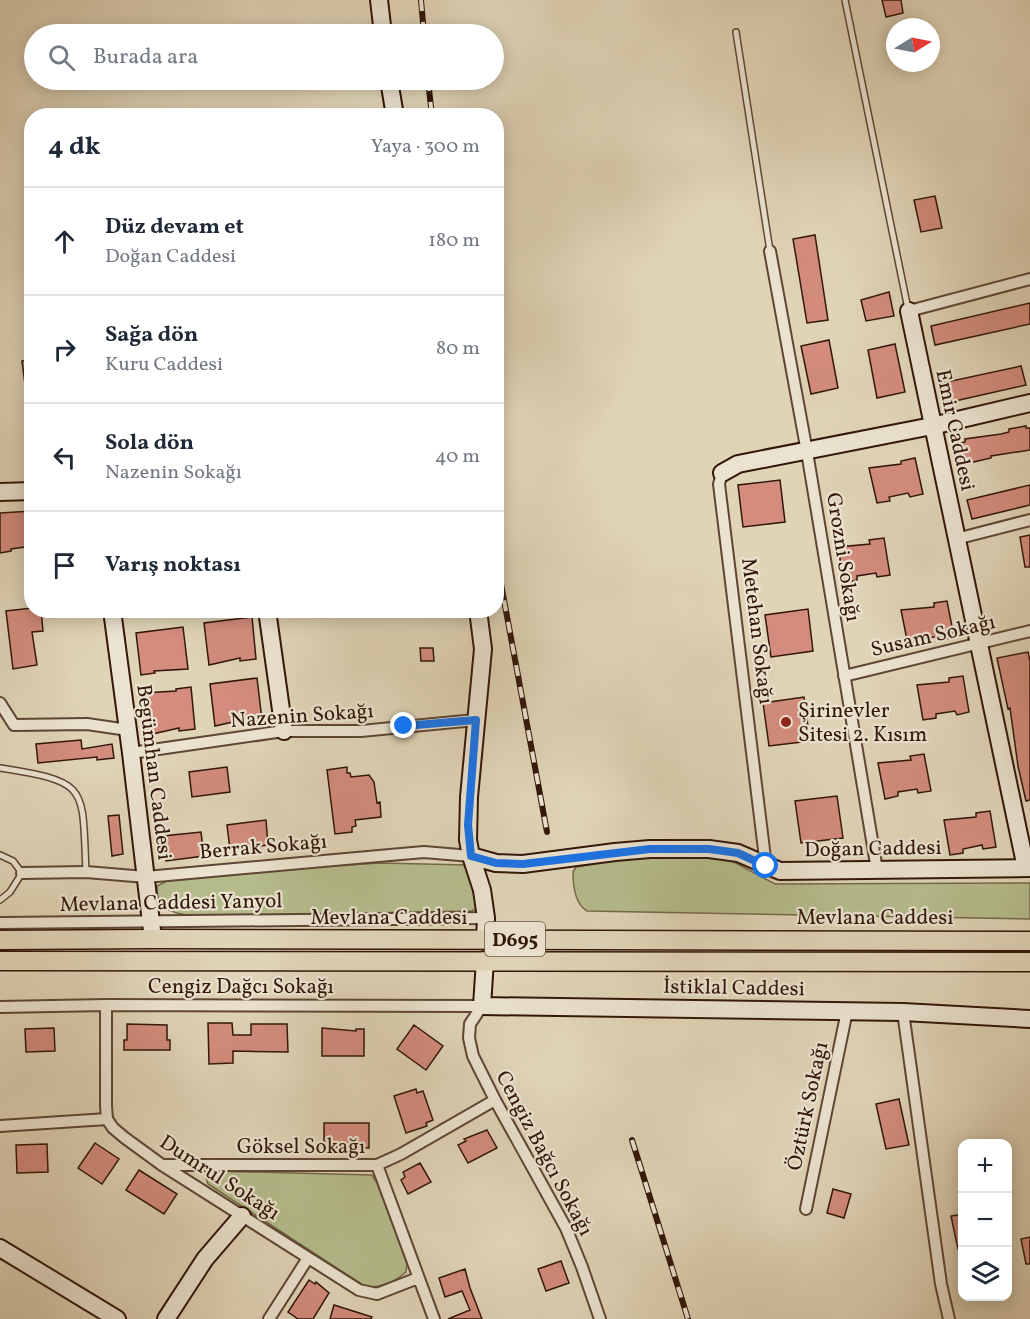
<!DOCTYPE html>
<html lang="tr">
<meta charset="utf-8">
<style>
:root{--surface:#fff;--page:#f2f2f3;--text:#1f2937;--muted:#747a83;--line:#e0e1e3}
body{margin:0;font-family:Vollkorn,serif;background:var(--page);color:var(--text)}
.controls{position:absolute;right:18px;bottom:18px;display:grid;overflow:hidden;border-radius:12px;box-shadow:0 3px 15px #0003}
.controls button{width:54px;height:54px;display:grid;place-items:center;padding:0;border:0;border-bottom:2px solid var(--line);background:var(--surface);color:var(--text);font:30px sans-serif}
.compass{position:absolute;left:886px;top:18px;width:54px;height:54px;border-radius:50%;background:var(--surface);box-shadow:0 3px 15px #0003;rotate:80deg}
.stop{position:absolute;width:18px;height:18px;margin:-14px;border:4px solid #1a73e8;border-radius:50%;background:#fff}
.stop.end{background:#1a73e8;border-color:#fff;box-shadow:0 2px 6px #0008}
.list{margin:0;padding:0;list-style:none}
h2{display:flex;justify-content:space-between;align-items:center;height:78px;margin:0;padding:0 24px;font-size:26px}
h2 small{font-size:20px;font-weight:400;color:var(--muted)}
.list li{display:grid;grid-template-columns:39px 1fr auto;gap:18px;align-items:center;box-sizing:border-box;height:108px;padding:0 24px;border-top:2px solid var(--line)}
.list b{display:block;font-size:22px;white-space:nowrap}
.list p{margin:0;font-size:20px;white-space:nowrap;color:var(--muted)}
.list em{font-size:20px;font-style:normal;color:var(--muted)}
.icon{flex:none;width:33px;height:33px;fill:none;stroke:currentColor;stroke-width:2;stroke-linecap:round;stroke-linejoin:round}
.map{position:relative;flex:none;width:1030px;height:1319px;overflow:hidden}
.search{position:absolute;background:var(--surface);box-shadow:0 3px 15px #0003;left:24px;top:24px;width:480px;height:66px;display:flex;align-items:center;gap:15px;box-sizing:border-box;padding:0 21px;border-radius:33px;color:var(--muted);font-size:22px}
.panel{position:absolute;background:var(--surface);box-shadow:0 3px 15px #0003;left:24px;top:108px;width:480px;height:510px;border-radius:24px}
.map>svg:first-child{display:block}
</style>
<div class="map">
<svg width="1030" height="1319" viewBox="0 0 1030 1319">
<rect width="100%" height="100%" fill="#e0d4b7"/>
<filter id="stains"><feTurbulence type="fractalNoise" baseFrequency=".00333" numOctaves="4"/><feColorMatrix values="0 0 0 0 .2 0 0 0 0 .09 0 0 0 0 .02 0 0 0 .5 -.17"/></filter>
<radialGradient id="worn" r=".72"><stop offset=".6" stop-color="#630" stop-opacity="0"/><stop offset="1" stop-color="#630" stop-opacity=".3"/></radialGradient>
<path fill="#b5bc8c" stroke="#74694a" stroke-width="1.5" d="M696,857L730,860L775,884L1030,883V919L587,911C575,904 573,886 573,872L576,867L626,858Z
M380,863L467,865L470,868L478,908L471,911L192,916C171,912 156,911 157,886L167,881L262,870Z
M210,1171L372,1175L377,1183L407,1263L406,1272C394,1283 382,1287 366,1287L208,1184L206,1178Z"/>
<path fill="#d38c7d" stroke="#321608" stroke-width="1.5" d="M882,0H901L903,13L886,17Z
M935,196L942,228L921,232L914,200Z
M815,235L828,320L807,323L793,239Z
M889,292L894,316L866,321L861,300Z
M1030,303V324L935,345L931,326Z
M829,340L838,388L811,394L801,346Z
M895,344L905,392L877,398L868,350Z
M32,359V391L26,392L22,361Z
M1021,366L1026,385L946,403L942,383Z
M1026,426V428H1030V450L991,456V458L965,464V462L961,463L957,444L965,442V439L1001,434L1009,432V429Z
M915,458L923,494L910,497L908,493L889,497L890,501L877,503L869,468L901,464V461Z
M780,480L785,522L743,527L738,485Z
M1030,485V505L972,519L967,500Z
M32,511V546L11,549V551L0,553V513Z
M1030,535V567H1025L1020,537Z
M884,538L890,575L877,577L876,573L857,576V580L844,583L838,547L870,544L869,540Z
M947,601L954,637L941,640L940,636L921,639V643L908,645L901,610L934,607V603Z
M32,608V610H41L43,631L32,632L37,665L13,669L6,611Z
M808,609L813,651L771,657L765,615Z
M252,617L256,659L240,661V658L209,665L204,623Z
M183,627L188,669L154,671L155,673L141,675L136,633Z
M420,648H433L434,661H421Z
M1028,652L1030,661V800L1026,801L1018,766L1010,708L1008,709L997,658Z
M963,676L969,712L957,715L955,711L936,714V718L923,720L917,685L949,682V678Z
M257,678L262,720L246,722V719L215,726L210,684Z
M191,687L195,729L179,731V728L148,735L143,693L176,691V689Z
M804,697L810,741L769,746L763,703Z
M81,740L82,749L112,744L114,758L97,760V757L38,763L36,744Z
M924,754L931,791L918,793L917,789L898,792V796L885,799L878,763L911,760L910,756Z
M227,767L230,792L192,797L189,772Z
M347,767V773H350L351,777L369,775L374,782L377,803L380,802L381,817L355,820L356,826L352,827V832L335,834L327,770Z
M837,796L843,838L801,843L795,801Z
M990,811L996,847L983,849L982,845L963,849V853L950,855L944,820L976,817V813Z
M119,815L123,854L112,856L108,816Z
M266,820L268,845L230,850L227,825Z
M201,832L204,856L166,861L163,836Z
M208,1023H232L233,1035H251V1024H287L288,1052L233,1051V1063L209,1064Z
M127,1024L167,1025V1040H170V1050H124V1040H127Z
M414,1025L443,1046L426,1070L397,1049Z
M54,1028L55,1051L26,1052L25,1029Z
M322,1028L356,1031V1029H364V1056H322Z
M416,1089L417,1093L423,1091L433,1120L426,1123L427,1126L406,1133L394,1096Z
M899,1099L909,1145L886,1149L876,1104Z
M324,1123H369V1148L324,1147Z
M487,1130L497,1148L468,1163L458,1145L466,1141L464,1139Z
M95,1143L119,1159L102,1184L78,1168Z
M47,1144L48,1172L17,1173L16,1145Z
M420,1163L431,1182L408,1194L401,1180L405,1177L403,1172Z
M139,1170L177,1194L164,1214L126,1190Z
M833,1189L851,1194L844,1218L827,1213Z
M963,1214V1249H958L951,1216Z
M1030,1237V1264H1026L1021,1239Z
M561,1261L569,1283L546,1291L538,1269Z
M465,1269L470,1288L482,1319H448L470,1310L462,1291L445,1297L439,1278Z
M309,1280L315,1284L316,1282L329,1293L313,1319H298L288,1312Z
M334,1305L372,1317L371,1319H330Z"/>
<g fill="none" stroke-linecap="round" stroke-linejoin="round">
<defs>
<path id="lane" d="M845,0L908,309
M736,32L770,251
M0,768C90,782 82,786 86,872
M0,855L13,861L22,873L10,892L0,900"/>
<path id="street" d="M770,251L807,452L877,870
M909,311L1030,279
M722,473L719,484L766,866
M956,539L1030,520
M844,676L1030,631
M0,703L14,725L87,724L128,730
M131,753L284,731H361L475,720
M22,873L86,872L146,877L401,854L424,852L471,856
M0,923L486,918
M106,1005V1106L107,1119L113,1128L125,1138L162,1165L359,1290L377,1294L418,1278
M482,1006L470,1024L469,1038L473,1056L495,1100L566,1228L582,1267L600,1319
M0,1007L106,1005L482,1006
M903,1012L941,1284L949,1319
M0,1126L107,1119
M164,1165H377L401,1154L495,1100
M377,1165L434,1319
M806,1209L847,1011
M269,1319L308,1258"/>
<path id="secondary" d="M379,0L383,34
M389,80L395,116
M909,311L1026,868
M722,473L738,464L932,426L1030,403
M0,492L32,491
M112,610L131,753L153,939
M267,610L284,731
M478,610L483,649L469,797L468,840L471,856L482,890L486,918L485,939
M471,856L496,863L523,864L615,852L650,849H709L738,853L780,871L1030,868
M485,960L482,1006L903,1012L1030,1019
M0,1248L117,1319
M166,1319L205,1259L242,1216"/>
<path id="primary" d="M0,940L153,939L1030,941
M0,961L1030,962"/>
</defs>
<use href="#lane" stroke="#5e4634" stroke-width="8"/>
<use href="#street" stroke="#5e4634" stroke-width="14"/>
<use href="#secondary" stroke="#321608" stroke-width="20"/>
<use href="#primary" stroke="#321608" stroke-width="21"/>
<use href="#lane" stroke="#ebe3d0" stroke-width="5"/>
<use href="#street" stroke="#ebe3d0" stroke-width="10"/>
<use href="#secondary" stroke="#ebe3d0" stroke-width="16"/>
<use href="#primary" stroke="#e0d4b7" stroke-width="18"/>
<defs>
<path id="rail" d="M421,0L424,34
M428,80L432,116
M496,557L547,832
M632,1140L688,1319"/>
</defs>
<use href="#rail" stroke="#321608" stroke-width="6"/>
<use href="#rail" stroke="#ebe3d0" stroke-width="4" stroke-dasharray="11" stroke-linecap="butt"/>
</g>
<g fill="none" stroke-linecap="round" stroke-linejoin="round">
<path stroke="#1a73e8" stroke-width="8" d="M404,726L476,720L468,825L471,856L496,863L523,864L650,849H709L738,853L766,866"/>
</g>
<circle fill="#8f2418" stroke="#ebe3d0" stroke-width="2" cx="786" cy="722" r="6"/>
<g text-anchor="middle" stroke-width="4.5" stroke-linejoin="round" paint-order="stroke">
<rect fill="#ebe3d0" stroke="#6a5444" stroke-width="1.5" x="485" y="922" width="60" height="34" rx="4.5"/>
<g font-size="20" font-weight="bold" fill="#321608">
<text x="515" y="946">D695</text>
</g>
<g font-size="21" fill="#321608" stroke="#ebe3d0">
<text transform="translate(956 430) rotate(78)" y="7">Emir Caddesi</text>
<text transform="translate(844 557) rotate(81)" y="7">Grozni Sokağı</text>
<text transform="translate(758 631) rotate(83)" y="7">Metehan Sokağı</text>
<text transform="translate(933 635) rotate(-13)" y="7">Susam Sokağı</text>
<text transform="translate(302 715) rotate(-4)" y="7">Nazenin Sokağı</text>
<text transform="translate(155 772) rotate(83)" y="7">Begümhan Caddesi</text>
<text transform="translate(263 846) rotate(-5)" y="7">Berrak Sokağı</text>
<text transform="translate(873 848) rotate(-1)" y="7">Doğan Caddesi</text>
<text transform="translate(171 902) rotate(-1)" y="7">Mevlana Caddesi Yanyol</text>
<text x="389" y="924">Mevlana Caddesi</text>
<text x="875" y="924">Mevlana Caddesi</text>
<text x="241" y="993">Cengiz Dağcı Sokağı</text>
<text transform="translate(734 987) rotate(1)" y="7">İstiklal Caddesi</text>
<text transform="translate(807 1106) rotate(-78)" y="7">Öztürk Sokağı</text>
<text x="301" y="1153">Göksel Sokağı</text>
<text transform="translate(545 1153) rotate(62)" y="7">Cengiz Bağcı Sokağı</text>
<text transform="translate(220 1177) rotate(33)" y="7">Dumrul Sokağı</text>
</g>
<g font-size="21" fill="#321608" stroke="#ebe3d0" text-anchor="start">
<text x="798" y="717">Şirinevler<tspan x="798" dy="24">Sitesi 2. Kısım</tspan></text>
</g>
</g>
<rect width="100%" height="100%" filter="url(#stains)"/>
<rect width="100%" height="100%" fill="url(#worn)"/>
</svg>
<div class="controls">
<button>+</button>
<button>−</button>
<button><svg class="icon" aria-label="layers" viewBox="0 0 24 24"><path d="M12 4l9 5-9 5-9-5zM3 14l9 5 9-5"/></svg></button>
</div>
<svg class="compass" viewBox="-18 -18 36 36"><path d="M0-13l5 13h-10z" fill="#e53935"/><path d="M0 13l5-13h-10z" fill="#747a83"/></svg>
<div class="stop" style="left:766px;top:866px"></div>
<div class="stop end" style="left:404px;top:726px"></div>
<div class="search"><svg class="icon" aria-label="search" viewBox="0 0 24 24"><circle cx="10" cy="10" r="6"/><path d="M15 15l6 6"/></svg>Burada ara</div>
<section class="panel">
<h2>4 dk<small>Yaya · 300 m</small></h2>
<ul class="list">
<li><svg class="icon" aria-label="ahead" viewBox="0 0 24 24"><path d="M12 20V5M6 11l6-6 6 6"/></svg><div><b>Düz devam et</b><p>Doğan Caddesi</p></div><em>180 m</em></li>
<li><svg class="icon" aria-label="right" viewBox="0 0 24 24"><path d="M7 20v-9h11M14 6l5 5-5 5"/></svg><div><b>Sağa dön</b><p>Kuru Caddesi</p></div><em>80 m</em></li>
<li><svg class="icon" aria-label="left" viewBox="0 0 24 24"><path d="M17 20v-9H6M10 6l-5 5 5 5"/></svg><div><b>Sola dön</b><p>Nazenin Sokağı</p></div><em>40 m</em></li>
<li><svg class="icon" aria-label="arrive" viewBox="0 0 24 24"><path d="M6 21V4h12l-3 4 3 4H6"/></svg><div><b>Varış noktası</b></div></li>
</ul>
</section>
</div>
